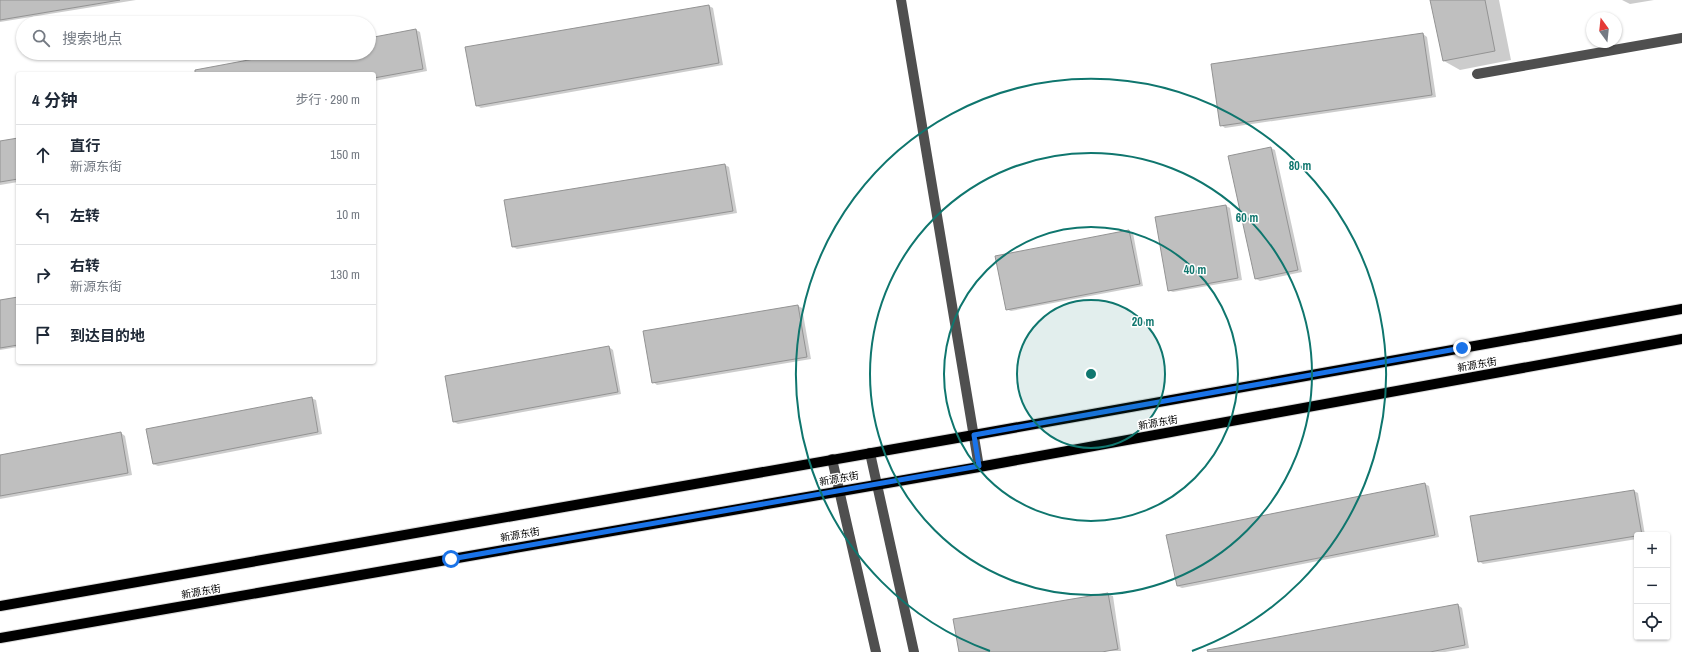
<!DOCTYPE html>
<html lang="zh">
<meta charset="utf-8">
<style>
:root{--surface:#fff;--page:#f2f2f3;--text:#1f2937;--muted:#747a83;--line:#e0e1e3}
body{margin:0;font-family:"Archivo Narrow","Noto Sans SC",sans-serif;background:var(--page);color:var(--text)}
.controls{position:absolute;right:12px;bottom:12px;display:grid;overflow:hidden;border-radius:4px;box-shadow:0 1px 3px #0004}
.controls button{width:36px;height:36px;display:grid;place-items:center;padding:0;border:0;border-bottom:1px solid var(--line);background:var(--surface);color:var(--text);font:20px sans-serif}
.compass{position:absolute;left:1586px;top:12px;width:36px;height:36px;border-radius:50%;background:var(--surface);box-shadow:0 1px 3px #0004;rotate:345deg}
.stop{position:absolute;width:12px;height:12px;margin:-9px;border:3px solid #1a73e8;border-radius:50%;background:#fff}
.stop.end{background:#1a73e8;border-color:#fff;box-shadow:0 1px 4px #0008}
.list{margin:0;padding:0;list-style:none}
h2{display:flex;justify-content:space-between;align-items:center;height:52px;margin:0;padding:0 16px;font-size:17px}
h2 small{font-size:13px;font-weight:400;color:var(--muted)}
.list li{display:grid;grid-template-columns:26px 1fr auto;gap:12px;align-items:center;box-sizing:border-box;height:60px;padding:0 16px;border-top:1px solid var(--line)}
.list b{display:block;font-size:15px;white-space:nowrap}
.list p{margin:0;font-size:13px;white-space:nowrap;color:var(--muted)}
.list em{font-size:13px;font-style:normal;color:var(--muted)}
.icon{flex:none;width:22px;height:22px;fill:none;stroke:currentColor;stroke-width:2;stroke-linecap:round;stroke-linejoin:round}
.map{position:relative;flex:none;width:1682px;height:652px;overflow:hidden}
.search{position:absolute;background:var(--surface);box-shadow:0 1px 3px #0004;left:16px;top:16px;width:360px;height:44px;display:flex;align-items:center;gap:10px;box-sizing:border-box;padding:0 14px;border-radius:22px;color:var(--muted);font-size:15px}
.panel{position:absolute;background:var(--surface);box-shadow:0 1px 3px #0004;left:16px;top:72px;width:360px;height:292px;border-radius:4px}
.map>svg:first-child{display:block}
</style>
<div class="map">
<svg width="1682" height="652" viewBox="0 0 1682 652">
<rect width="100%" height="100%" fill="#fff"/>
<path fill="#0003" d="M0,0H136L0,22Z
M1431,0H1499L1511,60L1460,70L1444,61Z
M1622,0H1654L1630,4Z
M709,6L713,8L723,65L481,108L477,106Z
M416,30L420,32L427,71L374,81V74H196L292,53H369V39Z
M1423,34L1427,37L1436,97L1225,128L1221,125Z
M18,139V182L0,185V142Z
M1271,148L1275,150L1302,272L1260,281L1256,279L1229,157Z
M725,165L729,167L737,213L517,249L513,247Z
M1226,206L1230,208L1242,280L1173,292L1168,290Z
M1129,231L1133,233L1143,286L1011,311L1006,309Z
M18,298V347L0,350V302Z
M798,306L802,308L811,359L657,385L653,382Z
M609,347L613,350L621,394L458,424L454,422Z
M311,398L316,400L322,434L158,466L153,464Z
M121,433L125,436L132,475L0,499V456Z
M1425,484L1429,486L1439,537L1182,588L1177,586Z
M1634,491L1638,493L1645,535H1637V539L1483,564L1479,561L1472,517Z
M1108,594L1113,596L1121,651L960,652L954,620Z
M1458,605L1462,608L1469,648L1445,652H1209Z"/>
<path fill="#bfbfbf" stroke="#939393" d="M0,0H120L0,20Z
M1430,0H1485L1495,51L1443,61Z
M709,5L719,63L476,106L465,47Z
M416,29L423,69L374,78V74H195V70L286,53H369V38Z
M1423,33L1432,95L1220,126L1211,64Z
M18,138V179L0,182V141Z
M1271,147L1298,270L1255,279L1228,156Z
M725,164L733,211L512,247L504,200Z
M1226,205L1238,278L1168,291L1155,217Z
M1129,230L1140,284L1006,310L995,256Z
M18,297V345L0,348V300Z
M798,305L807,357L652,383L643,331Z
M609,346L618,392L453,422L445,376Z
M312,397L318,432L153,464L146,429Z
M121,432L128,473L0,496V455Z
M1425,483L1435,535L1177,586L1166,535Z
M1634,490L1642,535L1478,562L1470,516Z
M1108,593L1118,649L1102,652H959L953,619Z
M1458,604L1465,645L1430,652H1208L1207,650Z"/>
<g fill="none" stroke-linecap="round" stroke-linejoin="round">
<defs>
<path id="major" d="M0,606L974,435L1682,309
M0,638L979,467L1682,339"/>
</defs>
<use href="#major" stroke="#dbdbdb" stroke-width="12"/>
<path stroke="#4f4f4f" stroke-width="10" d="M901,0L979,467
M1477,74L1682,38
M870,453L914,652
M832,459L876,652"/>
<use href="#major" stroke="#000" stroke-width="10"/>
</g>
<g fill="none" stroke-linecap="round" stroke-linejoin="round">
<path stroke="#1a73e8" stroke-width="5" d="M451,559L979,466L974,435L1462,348"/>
</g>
<circle cx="1091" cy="374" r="74" fill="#0f766e" fill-opacity=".12"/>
<g fill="none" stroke="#0f766e" stroke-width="2">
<circle cx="1091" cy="374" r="74"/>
<circle cx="1091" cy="374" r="147"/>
<circle cx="1091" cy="374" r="221"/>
<path d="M990 651A295 295 0 1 1 1192 651"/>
</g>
<g text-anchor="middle" stroke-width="3" stroke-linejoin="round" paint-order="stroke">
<g font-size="10" fill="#000" stroke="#fff">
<text transform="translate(1477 364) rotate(-10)" y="4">新源东街</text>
<text transform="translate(1158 422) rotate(-10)" y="4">新源东街</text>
<text transform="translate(839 478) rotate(-10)" y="4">新源东街</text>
<text transform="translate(520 534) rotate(-10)" y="4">新源东街</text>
<text transform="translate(201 591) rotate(-10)" y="4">新源东街</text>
</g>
</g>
<circle cx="1091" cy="374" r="6" fill="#0f766e" stroke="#fff" stroke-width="2"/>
<g font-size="12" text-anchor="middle" font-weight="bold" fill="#0f766e" stroke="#fff" stroke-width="3" stroke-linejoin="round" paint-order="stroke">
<text x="1300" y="170">80 m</text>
<text x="1247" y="222">60 m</text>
<text x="1195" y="274">40 m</text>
<text x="1143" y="326">20 m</text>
</g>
</svg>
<div class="controls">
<button>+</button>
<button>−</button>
<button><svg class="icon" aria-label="locate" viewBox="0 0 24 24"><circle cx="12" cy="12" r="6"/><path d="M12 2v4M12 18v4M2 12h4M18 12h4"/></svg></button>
</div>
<svg class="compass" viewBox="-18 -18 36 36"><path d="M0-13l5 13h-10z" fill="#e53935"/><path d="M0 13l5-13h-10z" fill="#747a83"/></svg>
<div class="stop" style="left:451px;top:559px"></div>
<div class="stop end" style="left:1462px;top:348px"></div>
<div class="search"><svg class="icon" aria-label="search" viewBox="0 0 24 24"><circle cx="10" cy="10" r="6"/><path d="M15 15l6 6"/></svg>搜索地点</div>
<section class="panel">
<h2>4 分钟<small>步行 · 290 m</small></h2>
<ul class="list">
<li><svg class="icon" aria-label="ahead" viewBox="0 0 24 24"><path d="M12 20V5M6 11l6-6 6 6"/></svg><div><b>直行</b><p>新源东街</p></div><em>150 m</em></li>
<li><svg class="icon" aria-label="left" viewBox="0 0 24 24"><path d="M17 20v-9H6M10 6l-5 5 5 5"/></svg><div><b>左转</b></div><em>10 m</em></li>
<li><svg class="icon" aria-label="right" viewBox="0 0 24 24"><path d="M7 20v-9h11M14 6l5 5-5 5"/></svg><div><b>右转</b><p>新源东街</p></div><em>130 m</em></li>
<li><svg class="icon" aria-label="arrive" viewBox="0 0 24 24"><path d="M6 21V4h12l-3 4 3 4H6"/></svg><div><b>到达目的地</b></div></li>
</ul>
</section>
</div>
